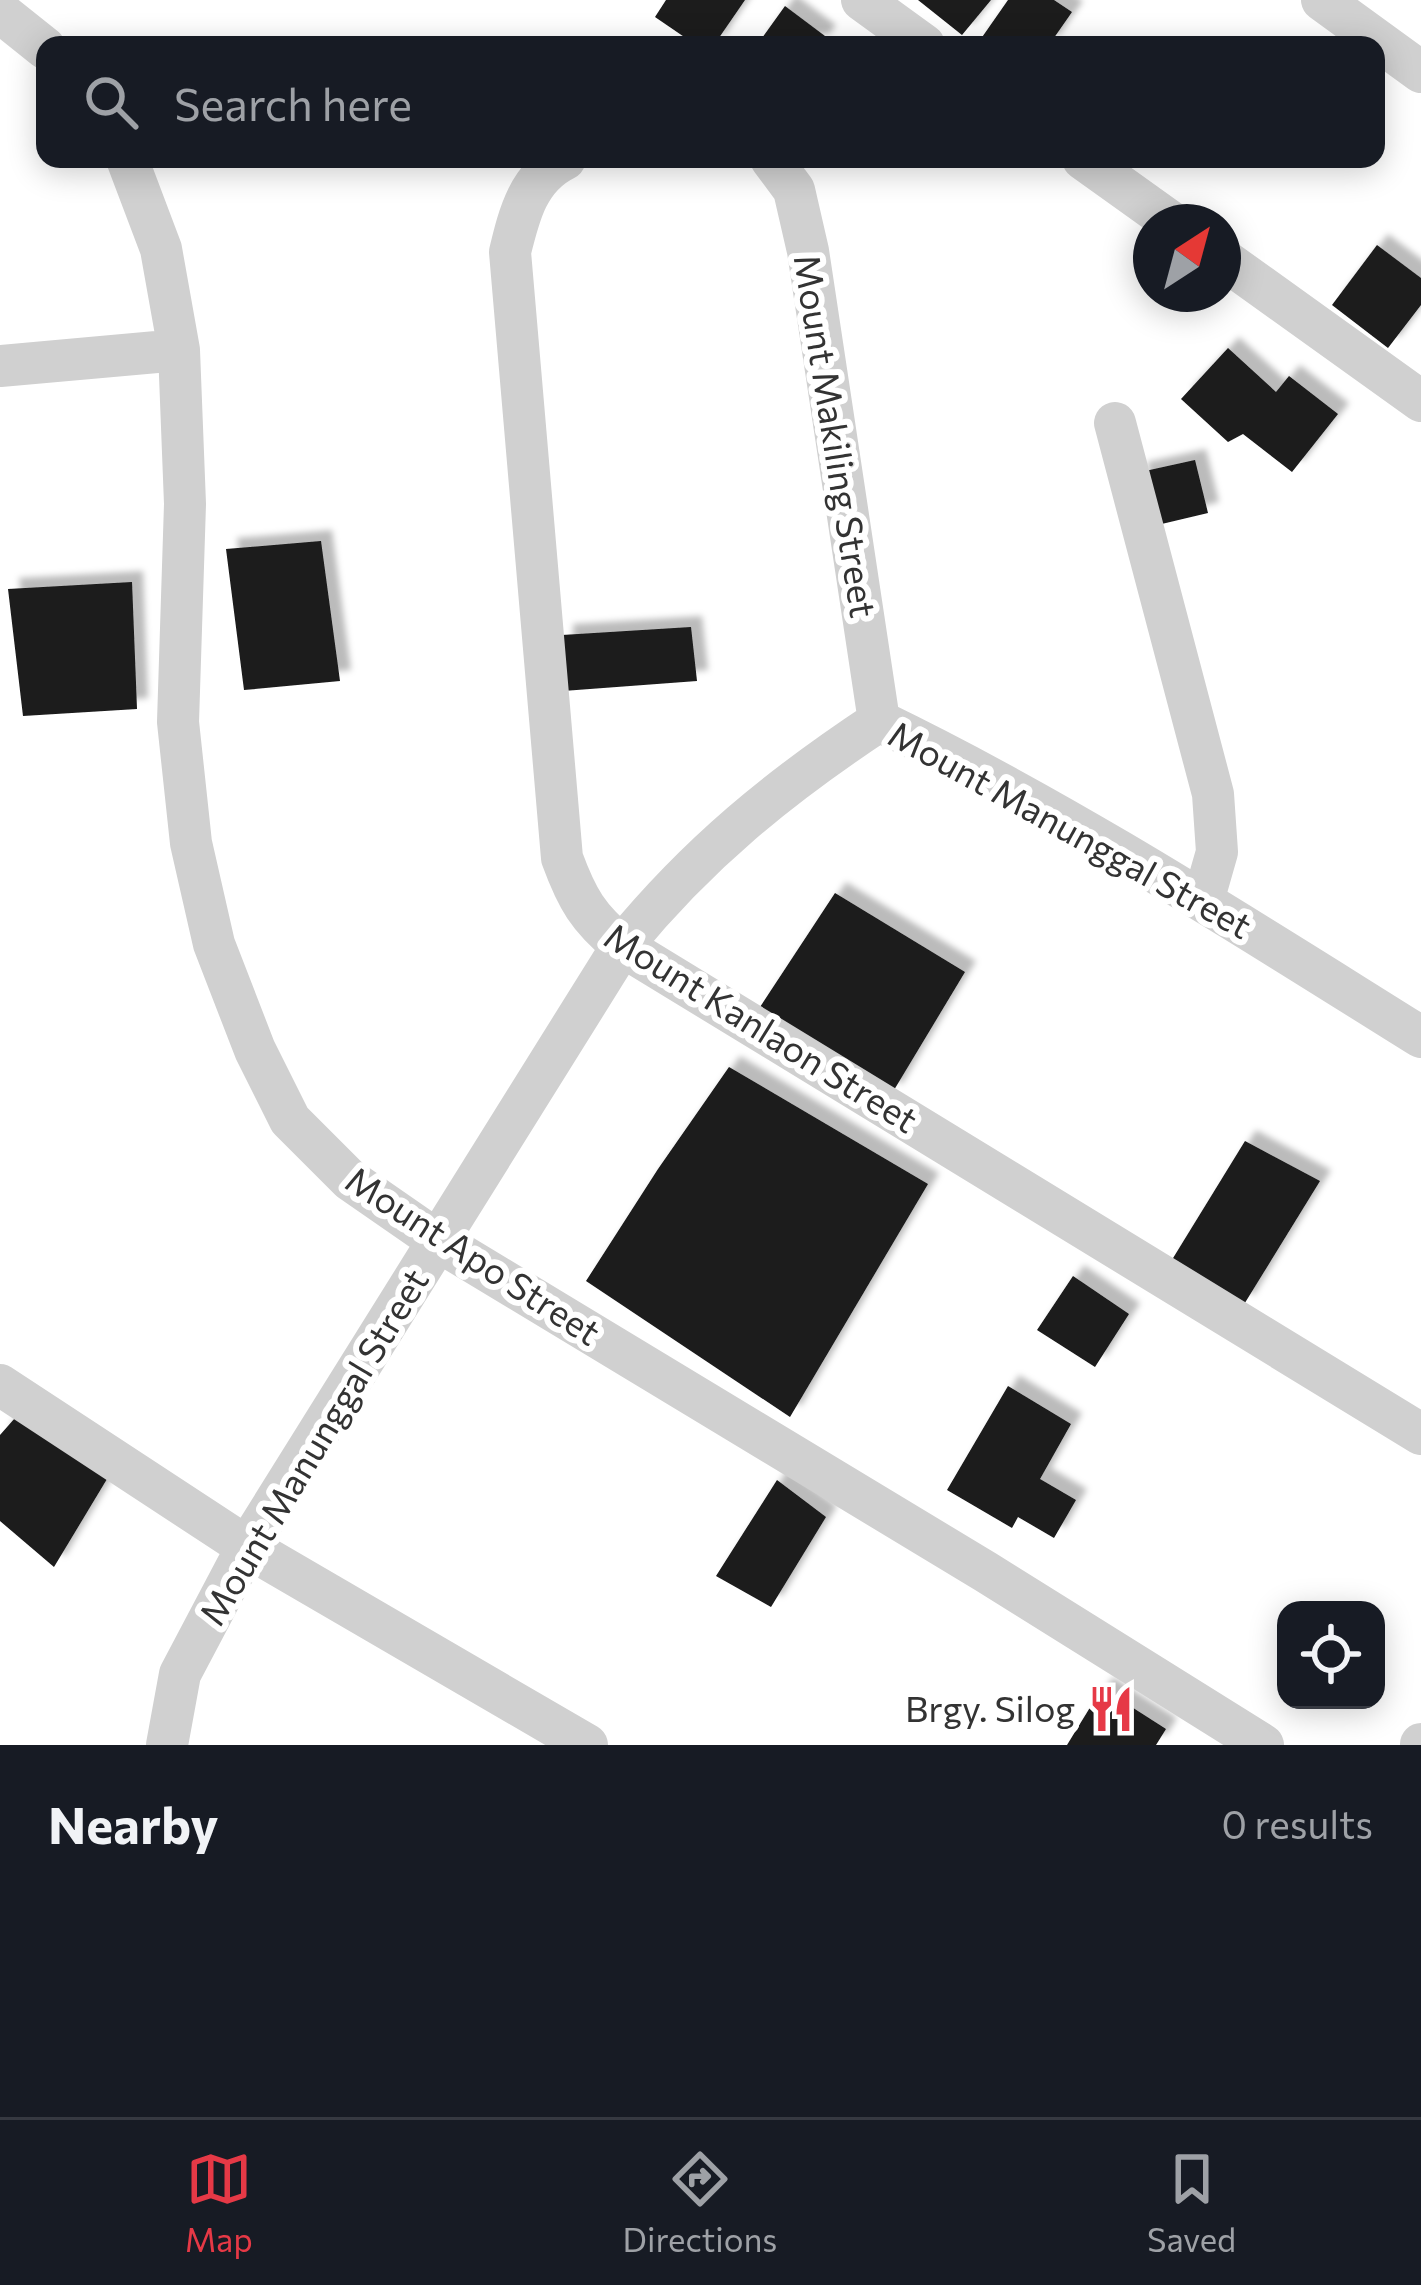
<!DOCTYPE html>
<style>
:root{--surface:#171b24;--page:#20242c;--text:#f1f3f6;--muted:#9ea1a6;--line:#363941;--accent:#e63946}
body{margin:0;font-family:Commissioner,sans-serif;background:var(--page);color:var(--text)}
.controls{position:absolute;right:36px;bottom:36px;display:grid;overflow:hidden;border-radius:24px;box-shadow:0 6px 30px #0003}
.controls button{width:108px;height:108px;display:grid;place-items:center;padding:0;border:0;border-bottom:3px solid var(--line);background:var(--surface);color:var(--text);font:60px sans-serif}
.compass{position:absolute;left:1133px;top:204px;width:108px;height:108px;border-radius:50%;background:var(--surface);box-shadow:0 6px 30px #0003;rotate:36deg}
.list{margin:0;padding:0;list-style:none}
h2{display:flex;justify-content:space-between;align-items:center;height:156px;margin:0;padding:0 48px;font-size:51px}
h2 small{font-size:39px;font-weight:400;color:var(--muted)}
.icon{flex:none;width:66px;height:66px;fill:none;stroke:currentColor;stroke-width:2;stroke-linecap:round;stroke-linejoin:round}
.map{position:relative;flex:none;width:1421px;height:1745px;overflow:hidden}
.search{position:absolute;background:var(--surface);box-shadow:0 6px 30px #0003;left:36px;right:36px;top:36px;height:132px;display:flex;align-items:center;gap:30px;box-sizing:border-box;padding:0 42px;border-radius:24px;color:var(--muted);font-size:45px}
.sheet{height:372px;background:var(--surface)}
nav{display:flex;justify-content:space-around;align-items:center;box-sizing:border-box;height:168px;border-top:3px solid var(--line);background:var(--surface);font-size:33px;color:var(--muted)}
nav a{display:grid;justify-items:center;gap:6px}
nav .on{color:var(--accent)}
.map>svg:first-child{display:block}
</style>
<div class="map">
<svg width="1421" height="1745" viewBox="0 0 1421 1745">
<defs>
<filter id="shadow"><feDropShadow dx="11" dy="-11" stdDeviation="3" flood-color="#0004"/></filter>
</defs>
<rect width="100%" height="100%" fill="#fff"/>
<path fill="#1a1a1a" filter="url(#shadow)" d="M666,0H745L714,45H696L655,17Z
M918,0H991L962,35Z
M1008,0H1054L1072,12L1049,45H981L978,43Z
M785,6L825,36L818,45H757Z
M1377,245L1421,278V305L1388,348L1332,305Z
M1228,348L1276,392L1289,376L1338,414L1292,472L1243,434L1228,442L1181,399Z
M1195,460L1208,513L1149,527L1136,473Z
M321,541L340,681L244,690L226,549Z
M132,582L137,709L23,716L8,589Z
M691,627L697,681L563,691L562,635Z
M835,893L965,972L891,1095L760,1007Z
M729,1067L928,1184L790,1417L586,1281L658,1169Z
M1245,1141L1320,1181L1243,1306L1170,1263Z
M1073,1276L1129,1314L1095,1367L1037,1330Z
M1008,1386L1071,1424L1040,1479L1076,1500L1054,1538L1018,1517L1012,1528L947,1490Z
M15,1418L107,1479L54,1567L0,1521V1435Z
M777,1480L826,1517L771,1607L716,1576Z
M1102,1688L1166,1729L1156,1745H1067Z"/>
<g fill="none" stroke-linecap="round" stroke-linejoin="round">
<path stroke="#d0d0d0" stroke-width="42" d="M862,0L924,45
M1322,0L1421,72
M0,12L45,48
M127,159L161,249L179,350L185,504L178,722L191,843L214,944L255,1050L290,1120L350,1180L438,1241L986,1572L1263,1745
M565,159C528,177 519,215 510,252L562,858C577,899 588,918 622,946L1421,1434
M771,159L794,190L808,251L879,721
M1083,159L1171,222
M1223,259L1421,401
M0,366L179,350
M1115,423L1213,794L1217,852L1203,901
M879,721C1067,812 1243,926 1421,1037
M0,1385L247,1547L587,1745
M167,1745L180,1674L247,1547L622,946C698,853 779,787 879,721
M1421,1745V1744"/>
</g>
<defs>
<symbol id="restaurant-bare" viewBox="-9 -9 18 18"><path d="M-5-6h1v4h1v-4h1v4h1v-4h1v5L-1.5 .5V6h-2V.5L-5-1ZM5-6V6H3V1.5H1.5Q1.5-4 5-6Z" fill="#e63946" stroke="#fff" stroke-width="2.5" paint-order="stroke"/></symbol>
</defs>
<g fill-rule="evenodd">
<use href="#restaurant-bare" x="1078" y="1676" width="66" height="66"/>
</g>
<g text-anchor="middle" stroke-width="12" stroke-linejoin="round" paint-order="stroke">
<g font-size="36" fill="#333" stroke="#fff">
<text transform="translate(835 436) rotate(81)" y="13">Mount Makiling Street</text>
<text transform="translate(1070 830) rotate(29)" y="13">Mount Manunggal Street</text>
<text transform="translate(761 1028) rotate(32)" y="13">Mount Kanlaon Street</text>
<text transform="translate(473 1256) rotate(33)" y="13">Mount Apo Street</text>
<text transform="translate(314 1447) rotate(-59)" y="13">Mount Manunggal Street</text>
</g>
<g font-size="36" fill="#333" stroke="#fff" text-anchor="end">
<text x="1075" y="1722">Brgy. Silog</text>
</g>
</g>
</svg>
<div class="controls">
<button><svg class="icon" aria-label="locate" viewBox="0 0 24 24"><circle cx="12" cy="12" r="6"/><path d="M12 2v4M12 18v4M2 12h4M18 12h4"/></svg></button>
</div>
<svg class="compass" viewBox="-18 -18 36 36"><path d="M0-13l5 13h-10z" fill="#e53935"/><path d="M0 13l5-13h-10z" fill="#9ea1a6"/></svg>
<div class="search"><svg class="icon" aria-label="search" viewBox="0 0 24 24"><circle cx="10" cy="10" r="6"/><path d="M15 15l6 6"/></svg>Search here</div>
</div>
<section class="sheet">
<h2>Nearby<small>0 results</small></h2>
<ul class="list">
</ul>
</section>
<nav>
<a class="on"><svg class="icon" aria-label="map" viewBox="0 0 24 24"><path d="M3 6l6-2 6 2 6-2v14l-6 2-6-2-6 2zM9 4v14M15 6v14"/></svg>Map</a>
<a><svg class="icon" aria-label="directions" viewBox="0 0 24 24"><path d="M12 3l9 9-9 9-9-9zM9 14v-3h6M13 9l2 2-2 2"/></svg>Directions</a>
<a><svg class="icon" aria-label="saved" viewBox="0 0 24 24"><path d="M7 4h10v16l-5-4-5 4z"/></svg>Saved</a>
</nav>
